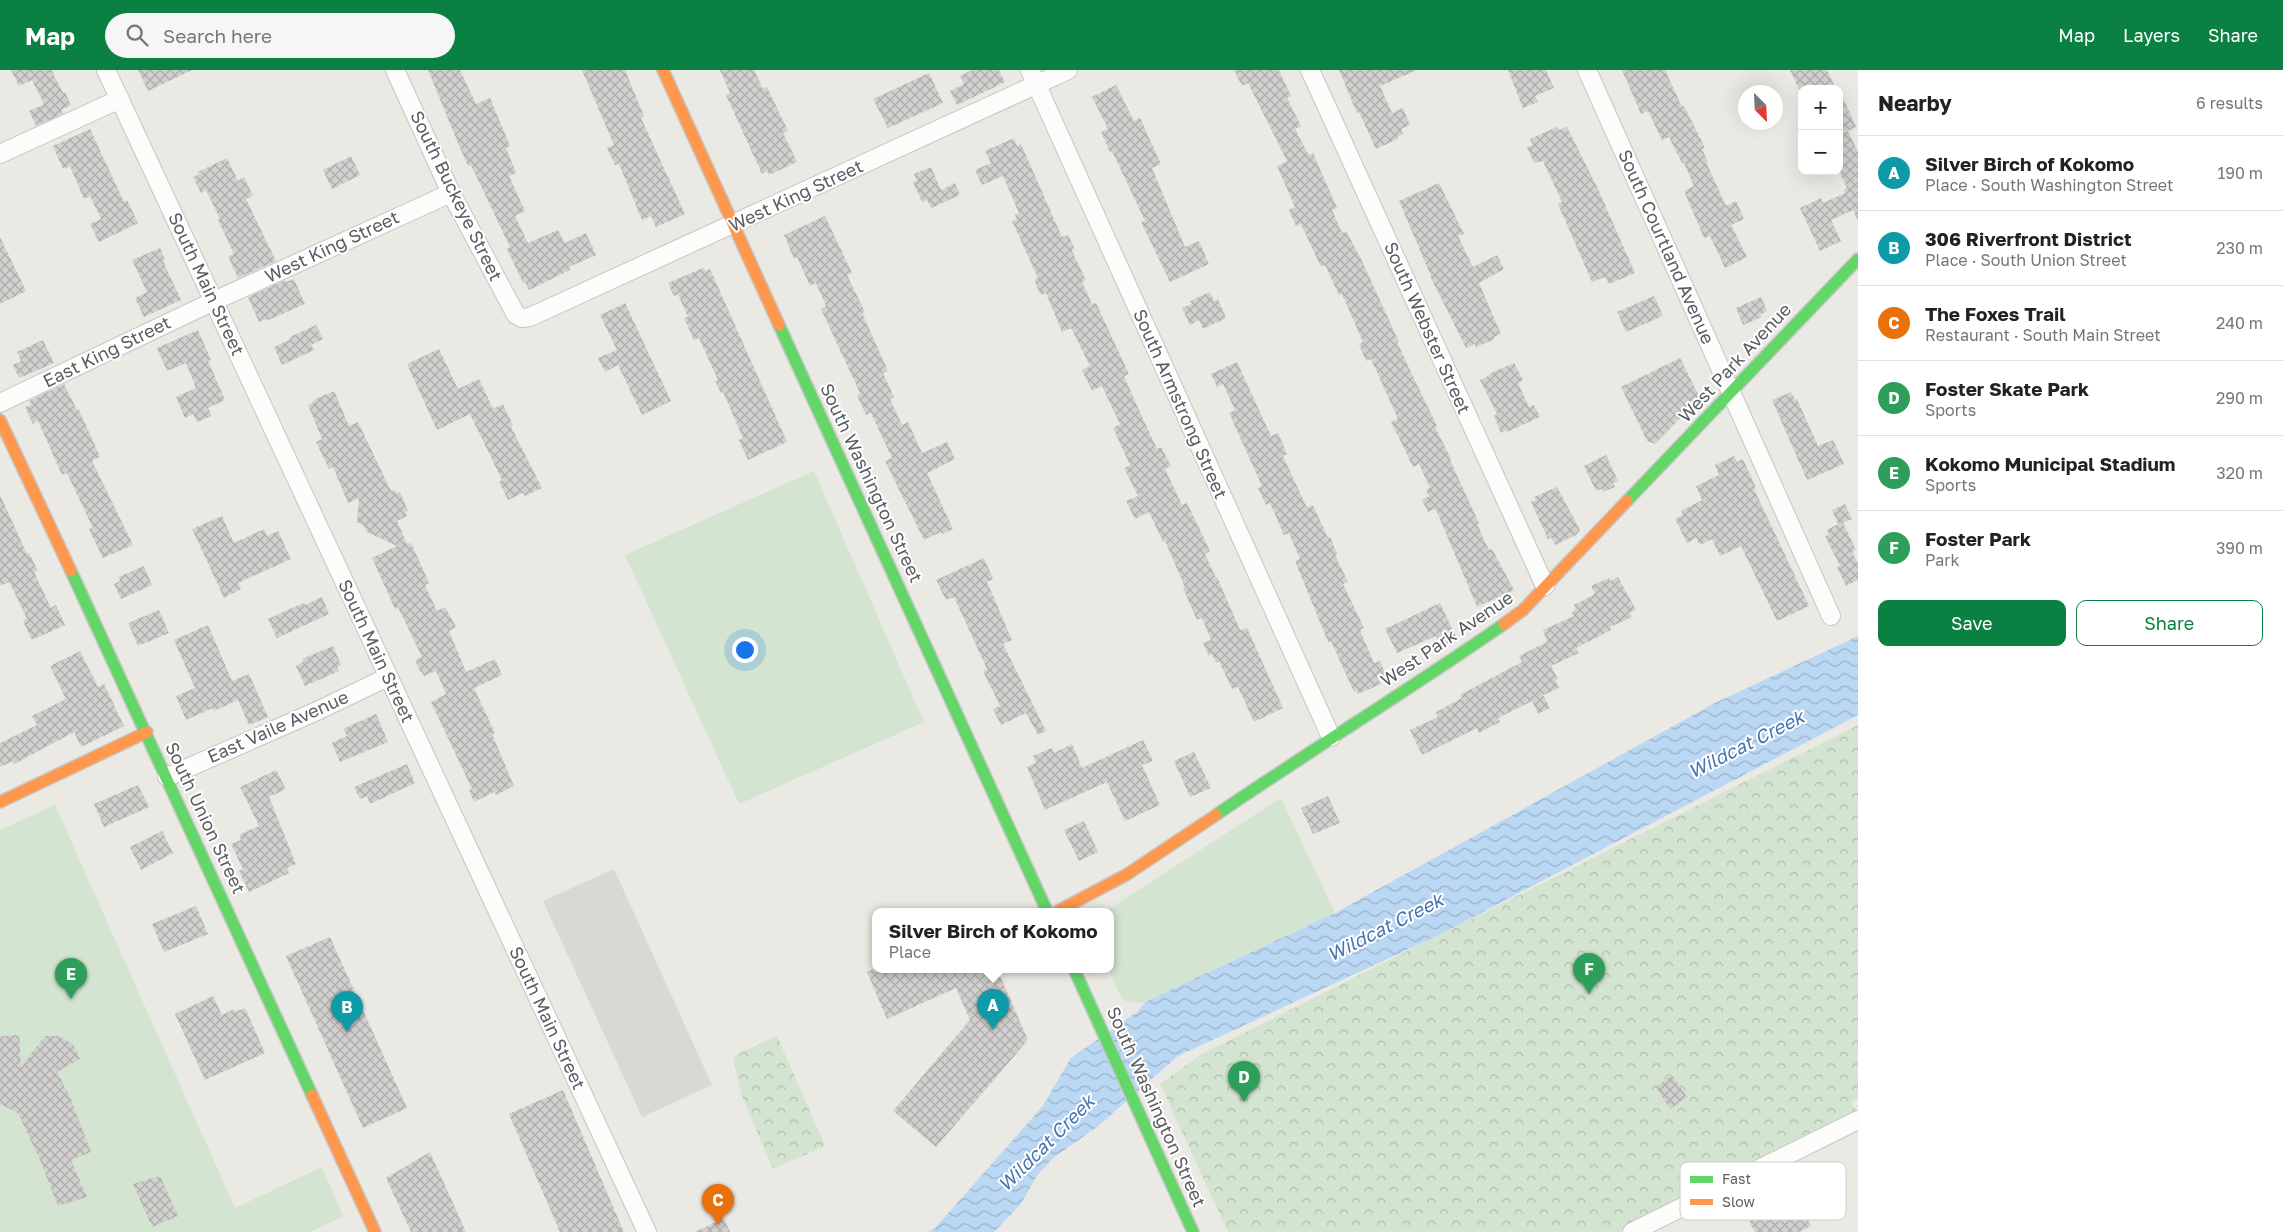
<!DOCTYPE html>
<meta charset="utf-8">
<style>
:root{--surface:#fff;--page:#f6f6f6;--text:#222;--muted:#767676;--line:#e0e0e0;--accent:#0b8043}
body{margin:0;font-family:"Golos Text",sans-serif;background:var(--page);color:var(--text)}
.controls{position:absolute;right:15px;top:15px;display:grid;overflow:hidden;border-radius:10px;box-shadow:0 5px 20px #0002}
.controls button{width:45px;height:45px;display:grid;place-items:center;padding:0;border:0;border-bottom:1px solid var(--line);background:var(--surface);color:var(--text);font:25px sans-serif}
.compass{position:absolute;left:1738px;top:15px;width:45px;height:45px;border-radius:50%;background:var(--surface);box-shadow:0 5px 20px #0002;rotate:156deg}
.you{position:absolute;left:744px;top:579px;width:18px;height:18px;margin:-12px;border:4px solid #fff;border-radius:50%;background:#1a73e8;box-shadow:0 0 0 8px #1a73e833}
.badge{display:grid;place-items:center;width:32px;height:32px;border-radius:50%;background:var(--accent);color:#fff;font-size:16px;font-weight:700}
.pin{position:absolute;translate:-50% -41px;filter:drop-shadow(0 1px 2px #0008)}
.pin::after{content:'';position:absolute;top:26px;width:18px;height:15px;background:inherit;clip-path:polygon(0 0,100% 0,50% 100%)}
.popup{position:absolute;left:872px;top:838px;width:242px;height:65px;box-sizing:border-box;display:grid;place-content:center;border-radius:10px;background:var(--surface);filter:drop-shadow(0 1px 4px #0005);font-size:16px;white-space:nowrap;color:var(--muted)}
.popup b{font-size:19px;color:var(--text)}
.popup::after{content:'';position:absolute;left:50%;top:100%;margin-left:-10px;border:10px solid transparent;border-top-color:var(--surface)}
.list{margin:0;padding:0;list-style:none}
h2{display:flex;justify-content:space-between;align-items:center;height:65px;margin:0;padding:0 20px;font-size:21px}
h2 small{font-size:16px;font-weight:400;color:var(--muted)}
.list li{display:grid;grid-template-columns:32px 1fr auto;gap:15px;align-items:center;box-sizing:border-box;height:75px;padding:0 20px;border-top:1px solid var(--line)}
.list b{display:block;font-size:19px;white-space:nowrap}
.list p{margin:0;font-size:16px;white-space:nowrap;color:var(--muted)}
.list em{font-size:16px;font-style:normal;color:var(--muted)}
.actions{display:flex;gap:10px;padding:15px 20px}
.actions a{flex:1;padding:11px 0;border:1px solid var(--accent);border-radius:10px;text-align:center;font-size:18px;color:var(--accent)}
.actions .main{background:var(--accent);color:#fff}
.icon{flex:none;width:28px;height:28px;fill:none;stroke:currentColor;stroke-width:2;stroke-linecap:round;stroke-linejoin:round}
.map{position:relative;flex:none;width:1858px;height:1162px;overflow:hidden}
header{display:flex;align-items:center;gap:30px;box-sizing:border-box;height:70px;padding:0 25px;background:var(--accent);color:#fff}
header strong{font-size:24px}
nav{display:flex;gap:28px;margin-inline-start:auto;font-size:18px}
.search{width:350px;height:45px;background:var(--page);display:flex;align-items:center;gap:12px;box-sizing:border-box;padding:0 18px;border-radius:28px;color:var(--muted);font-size:19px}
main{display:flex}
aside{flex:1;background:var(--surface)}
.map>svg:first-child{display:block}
</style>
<header>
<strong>Map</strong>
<div class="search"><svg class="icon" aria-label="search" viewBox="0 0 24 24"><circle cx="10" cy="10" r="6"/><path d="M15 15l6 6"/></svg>Search here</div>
<nav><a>Map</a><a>Layers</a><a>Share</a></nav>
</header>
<main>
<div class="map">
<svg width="1858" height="1162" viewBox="0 0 1858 1162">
<defs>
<pattern id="park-crowns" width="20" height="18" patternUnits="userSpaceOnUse" patternTransform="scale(1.25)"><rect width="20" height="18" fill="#d3e5d1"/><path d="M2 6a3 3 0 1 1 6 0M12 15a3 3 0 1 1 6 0" fill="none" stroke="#aebdad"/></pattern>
<pattern id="water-waves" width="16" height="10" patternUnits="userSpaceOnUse" patternTransform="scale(1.25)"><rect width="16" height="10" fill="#bad8f3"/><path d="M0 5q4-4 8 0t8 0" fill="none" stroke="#9ab2c8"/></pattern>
<pattern id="building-cross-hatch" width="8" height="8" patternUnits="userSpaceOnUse" patternTransform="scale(1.25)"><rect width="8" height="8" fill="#d1d0ce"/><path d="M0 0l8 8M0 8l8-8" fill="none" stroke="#adacab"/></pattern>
</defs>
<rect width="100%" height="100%" fill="#eae9e4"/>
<path fill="#dad8d4" d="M614,799L712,1015L642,1047L543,831Z"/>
<path fill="#d3e5d1" d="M814,401L924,652L739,734L625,485Z
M1281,728L1335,843L1145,932L1133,933L1122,929L1108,899H1110V841H1108L1109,839Z
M55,735L235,1138L322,1097L343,1146L310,1162H0V760Z"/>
<path fill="url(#park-crowns)" d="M1858,655V1028L1851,1032L1857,1042L1619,1162H1228L1160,1014L1202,984Z
M777,966L825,1076L773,1099L741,1024L733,986Z"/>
<path fill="url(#water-waves)" d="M1858,566V645L1439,865L1178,986L1097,1057L1053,1088L1036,1107L1021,1134L994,1162H928L935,1158L1042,1037L1071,988L1137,942L1145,932L1335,843L1715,633Z"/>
<path fill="url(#building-cross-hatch)" d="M11,0H53L52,1L63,23L65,22L71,35L61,40L63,44L36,56L29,41L44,34L32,10L19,16Z
M138,0H192L148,21Z
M428,0H460L476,34L490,28L510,76L506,78L516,103L509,106L525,141L515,146L528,173L558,160L565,173L586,163L596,185L569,197L570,200L529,220L525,212L523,213L507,179L510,177L471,95L468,96L460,78Z
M582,0H625L644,46L641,48L685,144L656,157L651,146L642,150L619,94L615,95L607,78L614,75Z
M720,0H754L763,19L767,17L788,61L783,63L797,92L769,105L767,101L762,104L726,25L730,23Z
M972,0H999L1005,12L957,35L950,21L964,14L960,6Z
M1234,0H1279L1291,26L1287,28L1301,56L1295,59L1307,82L1309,85L1313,83L1337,138L1332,140L1342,163L1346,161L1362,191L1399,272H1397L1408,296L1437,356L1435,357L1451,389L1450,390L1479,453L1477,454L1489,480L1492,479L1514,520L1477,537L1437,442L1434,439L1428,442L1422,430L1429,426L1426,420L1430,418L1419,394L1413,397L1401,372L1391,352L1398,349L1371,289L1366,291L1359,274L1363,272L1342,224L1339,225L1325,195L1321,197L1301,154L1296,156L1289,140L1295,137L1277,96L1287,91L1248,13L1242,16Z
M1339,0H1417L1380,16L1392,43L1403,38L1410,55L1401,59L1403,64L1397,67L1398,69L1376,79L1359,42L1357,43Z
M1508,0H1546L1554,18L1535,26L1538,32L1523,38Z
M1622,0H1665L1682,37L1684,36L1705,78L1702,79L1708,92H1706L1726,136L1736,131L1744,149L1731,155L1747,187L1725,198L1710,166L1704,168L1684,121L1694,116L1684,93H1682L1669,67L1662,70L1648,41L1641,44Z
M1790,0H1827L1836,19H1799Z
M929,3L943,33L888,58L873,29Z
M1116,15L1134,51L1140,48L1161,94L1152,98L1185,177L1199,171L1209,194L1170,212L1141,152L1145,151L1112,81L1110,82L1101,62L1108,59L1092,27Z
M1839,19L1856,57L1848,61L1858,82V151L1853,140L1831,150L1841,171L1820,181L1800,138L1821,128L1823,133L1845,123L1844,119L1847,118L1839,101Z
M1557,57L1559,60L1567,57L1598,119L1635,203L1609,214L1605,207L1592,212L1558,134L1562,132L1543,91L1534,93L1527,77L1533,75L1530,69Z
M90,59L124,132L127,130L138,153L99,172L90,154L101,149L90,126L84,129L70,96L63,99L53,76Z
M1014,68L1017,76L1021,74L1062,167L1068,165L1074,177L1072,181L1086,210L1082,212L1092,234L1096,233L1129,304L1124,306L1138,338L1157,379L1161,377L1171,396L1165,399L1182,435L1187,433L1210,481L1205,484L1216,508L1217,507L1240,560L1247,558L1283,638L1254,652L1238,617L1232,619L1219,591L1216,593L1212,584L1209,586L1203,573L1211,570L1202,548L1197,550L1183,518L1185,517L1165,471L1163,472L1149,442L1135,449L1126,431L1138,426L1124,398L1130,395L1113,358L1120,354L1102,316L1092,321L1082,300L1090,296L1071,258L1062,262L1046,223L1041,225L1034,210L1038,208L1012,151L1017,149L1015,145L1019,143L1003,106L982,115L975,100L991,93L985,81Z
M351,86L360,105L332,119L323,100Z
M227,88L238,111L244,107L253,126L246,129L276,191L238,208L228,186L234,184L218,150L220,149L206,120L201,123L193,107L199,104L198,102Z
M931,97L941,120L955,113L960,125L931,138L927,130L922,132L913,112L917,111L914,104Z
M1439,113L1464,164L1458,166L1473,197L1497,185L1504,199L1479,213L1501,264L1494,267L1495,269L1476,277L1475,274L1466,278L1430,206H1431L1399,131Z
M825,146L852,203L847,205L865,242L862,243L888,301L883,303L894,327L890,329L902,355L908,352L922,383L947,372L955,389L927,403L953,459L942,464L941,462L924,470L885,391L892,388L871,343L866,345L857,325L860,323L821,239L826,236L816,213L810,216L797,187L794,189L784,165Z
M0,167L26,221L0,234Z
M160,178L165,190L163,191L181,230L144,247L135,228L147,222L132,190Z
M703,198L705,201L710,199L787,372L748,390L739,370L743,368L723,322L721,323L715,311L718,310L699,268L694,270L684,248L688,247L678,224L674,226L668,213Z
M294,209L305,234L266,251L265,249L259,252L248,227L285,210L286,212Z
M1210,222L1214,231L1218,229L1226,248L1203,259L1199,250L1190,255L1182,238L1192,234L1190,231Z
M1654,226L1663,246L1626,262L1617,242Z
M1761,227L1767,241L1760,245L1762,247L1743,255L1736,238Z
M625,233L671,331L642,345L618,295L605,302L598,288L617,280L600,245Z
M316,255L323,269L311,275L314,280L282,295L274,277L291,269L290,267Z
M198,260L211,290L208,291L225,330L208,338L212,346L197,352L193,344L185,348L176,327L196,318L186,293L167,301L157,278Z
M43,270L54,293L19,308L13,295L21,291L17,282Z
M439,279L458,319L479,309L493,339L503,334L513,356L511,357L542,418L525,426L523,423L508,430L499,412L502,410L470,344L437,360L407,294Z
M1680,288L1700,328L1655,374L1647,371L1621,317Z
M1237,292L1271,366L1278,363L1287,384L1283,386L1307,438L1313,435L1328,468L1330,467L1337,484L1335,485L1348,512L1343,514L1364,558L1360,560L1374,593L1380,591L1386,605L1378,609L1381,614L1358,624L1357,621L1354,622L1331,571L1328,572L1322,557L1295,491L1300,489L1289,463L1284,465L1270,433L1266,435L1258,418L1262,416L1229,343L1235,340L1223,314L1217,317L1211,304Z
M1514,293L1523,310L1518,313L1529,337L1534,335L1540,347L1507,362L1506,360L1501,363L1494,346L1497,344L1480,310L1490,305L1489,304Z
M64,314L77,340H79L100,387L92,391L133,475L103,488L89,459L93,458L67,403L62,405L38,351L33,354L25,337L31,335L29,331Z
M334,321L349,356L358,352L391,421L395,420L396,424L400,422L408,441L405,442L407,446L397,451L407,474L411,473L418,488L429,513L425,515L437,541L445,537L456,557L449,561L466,602L495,589L502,605L474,618L495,663L492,664L514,716L496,725L494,722L474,732L469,720L472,719L431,632L446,624L436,601L424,606L422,602L421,603L415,590L422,587L398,537L395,539L372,488L397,476L367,462L364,456L357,452L359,428L348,433L333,397L329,399L316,372L322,369L308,335L314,332L313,330Z
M1791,322L1795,330L1797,329L1818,376L1833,370L1844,394L1807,410L1772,330Z
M1606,385L1618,411L1613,413L1615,417L1603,422L1601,419L1596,421L1584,396Z
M1734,386L1737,392L1743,389L1756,418L1754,419L1809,536L1777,551L1741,476L1720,486L1712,469L1700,475L1696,468L1687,473L1675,449L1683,445L1681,441L1702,430L1696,416L1719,405L1715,395Z
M1557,417L1580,460L1576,465L1555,475L1552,468L1548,469L1531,432L1536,430L1534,427Z
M0,425L27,484L29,483L38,501L34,502L51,538L56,535L65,555L32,570L23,551L27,549L10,513L9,512L0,516Z
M1845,434L1852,449L1843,453L1856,480L1852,482L1858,493V510L1846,516L1837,497L1840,496L1825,466L1829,465L1827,460L1838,454L1832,440Z
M222,446L234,473L264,459L267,466L278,461L291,489L238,513L241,519L224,528L192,459Z
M984,488L993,509L987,512L1012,570L1003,574L1046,661L1038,665L1026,643L1001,655L993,639L1000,636L983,601L987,599L954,527L946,530L936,510Z
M144,496L152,515L121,529L114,514L120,511L119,507Z
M1618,507L1636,540L1630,542L1632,547L1610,557L1611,560L1576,578L1579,583L1551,596L1558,609L1555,610L1559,618L1543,625L1550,638L1538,644L1532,631L1498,648L1500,652L1479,663L1477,658L1422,685L1410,660L1438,647L1436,642L1462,628L1460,625L1522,592L1519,586L1547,572L1543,560L1574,546L1572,542L1576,539L1574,535L1595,524L1591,516L1609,508L1610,511Z
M322,527L329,544L277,568L268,549L303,533L305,535Z
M1440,533L1456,567L1442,578L1436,566L1397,583L1385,559Z
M159,540L169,563L138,576L128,553Z
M208,555L232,611L249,604L268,647L249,655L238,630L214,641L213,638L186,650L176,626L195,618L174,570Z
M333,576L341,595L337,597L339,601L305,616L296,596L303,592L302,589Z
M80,581L98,617L104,614L124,656L81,677L74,662L14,694L13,691L0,697V673L37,655L32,646L66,629L50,596Z
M376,644L388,672L340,692L332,673L347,666L343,659Z
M1143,670L1153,691L1142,695L1160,735L1125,751L1107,712L1045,740L1027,697L1036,693L1033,686L1052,678L1054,683L1072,674L1082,698Z
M1194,682L1211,718L1190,727L1174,691Z
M407,694L415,713L370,734L367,726L360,729L354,717Z
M276,700L286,719L269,727L296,794L287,798L289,803L249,822L239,801L243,799L231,774L241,770L239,765L259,756L240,717Z
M138,715L149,737L104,757L94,734Z
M1328,726L1340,753L1313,764L1301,738Z
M1084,751L1098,782L1079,791L1064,760Z
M162,761L173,783L141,800L130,777Z
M196,836L208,864L164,882L152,854Z
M330,867L407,1038L363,1058L286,886Z
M874,899H997L1028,970L936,1077L893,1041L970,950L956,918L887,949L867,902Z
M213,926L222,945L234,939L235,942L245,938L265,983L205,1010L175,944Z
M19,965L21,997L45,966H59L73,974L80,989L57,1002L70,1027L91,1082L71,1090L87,1127L58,1136L40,1090L18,1043L0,1034V966Z
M1672,1005L1687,1027L1670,1039L1656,1017Z
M563,1020L624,1162H560L509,1044Z
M430,1082L466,1162H411L386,1108Z
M160,1106L178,1146L152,1157L133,1114Z
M1789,1127L1791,1132L1797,1129L1811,1156L1799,1162H1755L1749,1151L1777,1137L1775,1134Z
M724,1148L730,1162H695Z"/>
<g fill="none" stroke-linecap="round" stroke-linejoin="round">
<defs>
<path id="street" d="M106,0L647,1162
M395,0L451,123L516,245L522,248L530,247L1068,0
M1030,0L1331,667
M1310,0L1545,516
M1587,0L1831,546
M0,84L120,29
M0,333L214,231L451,123
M167,707L317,641L388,607
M1632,1162L1858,1050"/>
<path id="fast" d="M779,255L1047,841
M1627,431L1858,189
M71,501L312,1025
M1216,745C1311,680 1409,620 1504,554
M1074,899L1193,1162"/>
<path id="slow" d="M663,0L779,255
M0,350L71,501
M1504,554L1523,540L1627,431
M0,732L147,662
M1058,841L1126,805L1216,745
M312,1025L375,1162"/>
</defs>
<use href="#street" stroke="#c6c5c5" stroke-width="20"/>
<use href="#fast" stroke="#c7c7c6" stroke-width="14"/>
<use href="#slow" stroke="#c7c7c6" stroke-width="14"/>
<use href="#street" stroke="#fcfcfb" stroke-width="18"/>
<use href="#fast" stroke="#63d668" stroke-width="11"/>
<use href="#slow" stroke="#ff974d" stroke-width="11"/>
</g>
<g text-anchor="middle" stroke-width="4" stroke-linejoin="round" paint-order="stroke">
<g font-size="18" fill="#5a5d62" stroke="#fff">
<text transform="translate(456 126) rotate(64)" y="6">South Buckeye Street</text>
<text transform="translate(796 126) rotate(-25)" y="6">West King Street</text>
<text transform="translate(332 177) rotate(-25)" y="6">West King Street</text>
<text transform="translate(1666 177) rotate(66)" y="6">South Courtland Avenue</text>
<text transform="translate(206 214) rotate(65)" y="6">South Main Street</text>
<text transform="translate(1427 258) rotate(66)" y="6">South Webster Street</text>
<text transform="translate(107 282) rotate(-26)" y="6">East King Street</text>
<text transform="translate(1735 293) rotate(-47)" y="6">West Park Avenue</text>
<text transform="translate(1180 334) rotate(66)" y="6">South Armstrong Street</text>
<text transform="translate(871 413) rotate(65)" y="6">South Washington Street</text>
<text transform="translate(1447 569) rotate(-34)" y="6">West Park Avenue</text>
<text transform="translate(376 581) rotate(65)" y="6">South Main Street</text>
<text transform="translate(278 657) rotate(-24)" y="6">East Vaile Avenue</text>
<text transform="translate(205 748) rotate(65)" y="6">South Union Street</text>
<text transform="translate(547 948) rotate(65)" y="6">South Main Street</text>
<text transform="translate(1156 1037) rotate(66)" y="6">South Washington Street</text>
</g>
<g font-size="19" font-style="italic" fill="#4776b2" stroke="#fff">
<text transform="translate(1746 674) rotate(-27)" y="7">Wildcat Creek</text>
<text transform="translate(1385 857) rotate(-27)" y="7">Wildcat Creek</text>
<text transform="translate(1046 1073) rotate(-45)" y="7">Wildcat Creek</text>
</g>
</g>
<rect x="1680" y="1092" width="166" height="58" rx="8" fill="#fff" stroke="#ceced0" stroke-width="1"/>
<rect x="1690" y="1106" width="23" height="7" fill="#63d668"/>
<rect x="1690" y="1129" width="23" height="6" fill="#ff974d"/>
<g font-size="14" fill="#5a5d62">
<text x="1722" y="1114">Fast</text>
<text x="1722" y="1137">Slow</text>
</g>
</svg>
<div class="controls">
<button>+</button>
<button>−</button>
</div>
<svg class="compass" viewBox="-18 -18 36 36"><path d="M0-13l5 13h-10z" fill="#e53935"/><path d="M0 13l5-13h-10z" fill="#767676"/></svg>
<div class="you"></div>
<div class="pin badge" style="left:993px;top:960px;background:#0f9aa8">A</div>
<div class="popup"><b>Silver Birch of Kokomo</b>Place</div>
<div class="pin badge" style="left:347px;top:962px;background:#0f9aa8">B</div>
<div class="pin badge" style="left:718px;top:1155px;background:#e8710a">C</div>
<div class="pin badge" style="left:1244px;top:1032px;background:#2e9e5b">D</div>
<div class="pin badge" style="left:71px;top:929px;background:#2e9e5b">E</div>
<div class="pin badge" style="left:1589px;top:924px;background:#2e9e5b">F</div>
</div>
<aside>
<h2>Nearby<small>6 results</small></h2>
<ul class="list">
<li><span class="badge" style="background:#0f9aa8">A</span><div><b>Silver Birch of Kokomo</b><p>Place · South Washington Street</p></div><em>190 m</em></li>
<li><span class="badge" style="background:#0f9aa8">B</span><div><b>306 Riverfront District</b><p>Place · South Union Street</p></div><em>230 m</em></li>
<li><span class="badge" style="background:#e8710a">C</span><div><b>The Foxes Trail</b><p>Restaurant · South Main Street</p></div><em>240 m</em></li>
<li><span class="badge" style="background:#2e9e5b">D</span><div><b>Foster Skate Park</b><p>Sports</p></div><em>290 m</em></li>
<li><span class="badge" style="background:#2e9e5b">E</span><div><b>Kokomo Municipal Stadium</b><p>Sports</p></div><em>320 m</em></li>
<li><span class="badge" style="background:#2e9e5b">F</span><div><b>Foster Park</b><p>Park</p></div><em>390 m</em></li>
</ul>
<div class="actions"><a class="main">Save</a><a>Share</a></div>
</aside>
</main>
